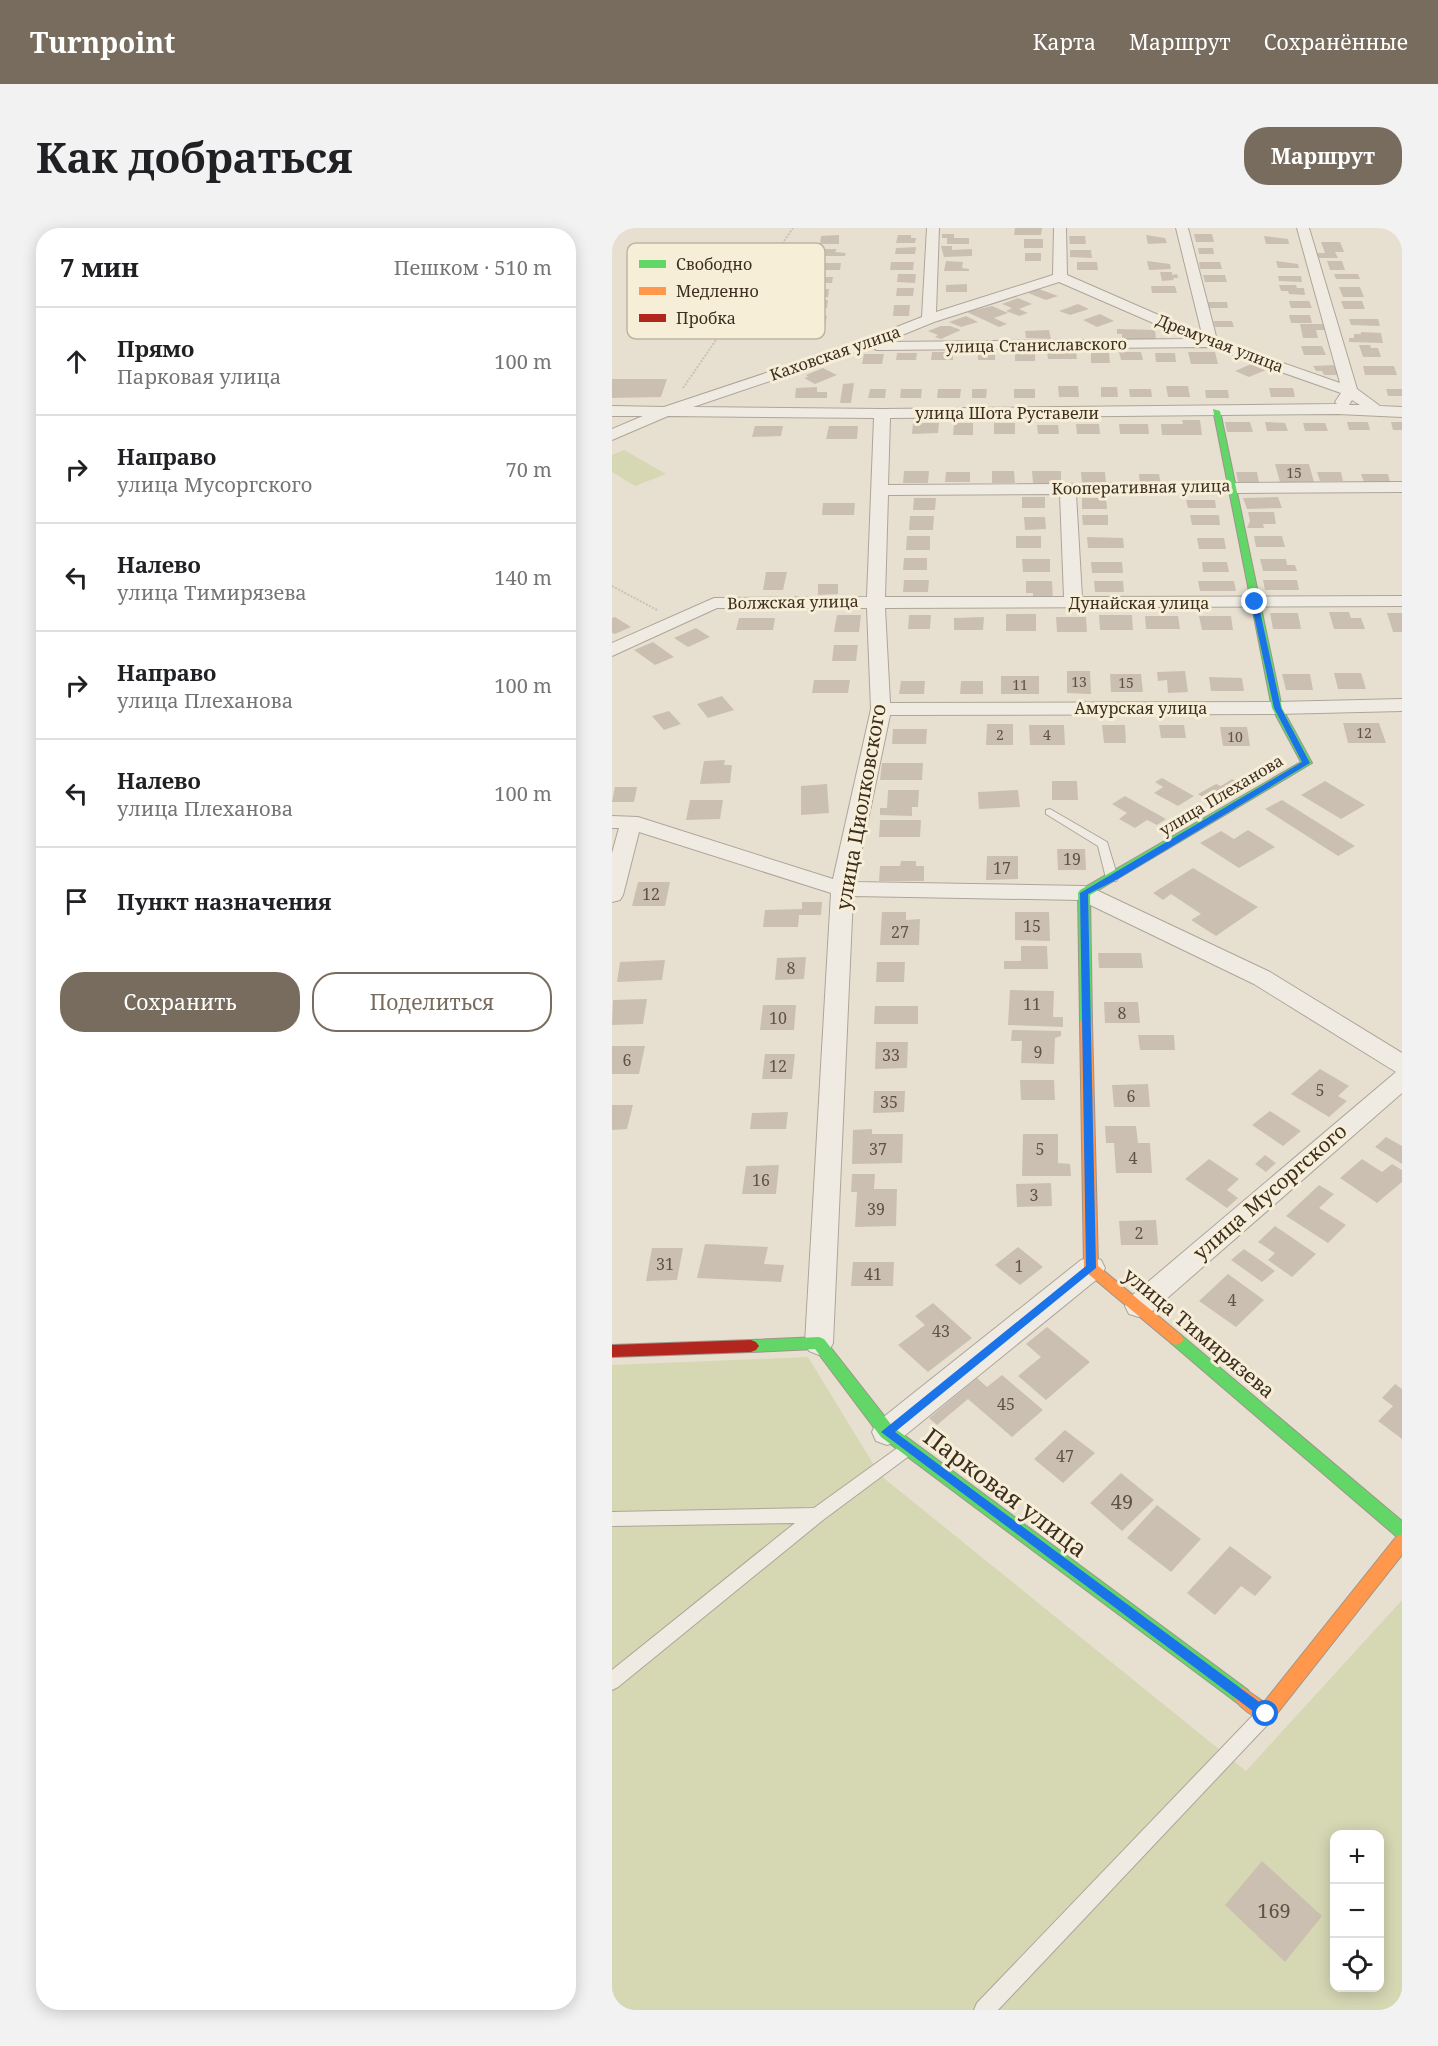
<!DOCTYPE html>
<html lang="ru">
<meta charset="utf-8">
<style>
:root{--surface:#fff;--page:#f2f2f2;--text:#202124;--muted:#757577;--line:#e0e0e0;--accent:#786c5e}
body{margin:0;font-family:"Noto Serif",serif;background:var(--page);color:var(--text)}
.controls{position:absolute;right:18px;bottom:18px;display:grid;overflow:hidden;border-radius:12px;box-shadow:0 3px 15px #0003}
.controls button{width:54px;height:54px;display:grid;place-items:center;padding:0;border:0;border-bottom:2px solid var(--line);background:var(--surface);color:var(--text);font:30px sans-serif}
.stop{position:absolute;width:18px;height:18px;margin:-14px;border:4px solid #1a73e8;border-radius:50%;background:#fff}
.stop.end{background:#1a73e8;border-color:#fff;box-shadow:0 2px 6px #0008}
.list{margin:0;padding:0;list-style:none}
h2{display:flex;justify-content:space-between;align-items:center;height:78px;margin:0;padding:0 24px;font-size:26px}
h2 small{font-size:20px;font-weight:400;color:var(--muted)}
.list li{display:grid;grid-template-columns:39px 1fr auto;gap:18px;align-items:center;box-sizing:border-box;height:108px;padding:0 24px;border-top:2px solid var(--line)}
.list b{display:block;font-size:22px;white-space:nowrap}
.list p{margin:0;font-size:20px;white-space:nowrap;color:var(--muted)}
.list em{font-size:20px;font-style:normal;color:var(--muted)}
.actions{display:flex;gap:12px;padding:18px 24px}
.actions a{flex:1;padding:14px 0;border:2px solid var(--accent);border-radius:24px;text-align:center;font-size:21px;color:var(--accent)}
.actions .main{background:var(--accent);color:#fff}
.icon{flex:none;width:33px;height:33px;fill:none;stroke:currentColor;stroke-width:2;stroke-linecap:round;stroke-linejoin:round}
.map{position:relative;flex:none;width:790px;height:1782px;overflow:hidden;border-radius:24px}
header{display:flex;align-items:center;gap:36px;box-sizing:border-box;height:84px;padding:0 30px;background:var(--accent);color:#fff}
header strong{font-size:28px}
nav{display:flex;gap:33px;margin-inline-start:auto;font-size:21px}
.intro{display:flex;align-items:center;justify-content:space-between;box-sizing:border-box;height:144px;padding:0 36px}
h1{margin:0;font-size:42px}
.button{padding:15px 27px;border-radius:24px;background:var(--accent);color:#fff;font-size:21px;font-weight:700}
main{display:flex;gap:36px;padding:0 36px}
aside{flex:1;background:var(--surface);border-radius:24px;box-shadow:0 3px 15px #0003}
.map>svg:first-child{display:block}
</style>
<header>
<strong>Turnpoint</strong>
<nav><a>Карта</a><a>Маршрут</a><a>Сохранённые</a></nav>
</header>
<div class="intro"><h1>Как добраться</h1><a class="button">Маршрут</a></div>
<main>
<aside>
<h2>7 мин<small>Пешком · 510 m</small></h2>
<ul class="list">
<li><svg class="icon" aria-label="ahead" viewBox="0 0 24 24"><path d="M12 20V5M6 11l6-6 6 6"/></svg><div><b>Прямо</b><p>Парковая улица</p></div><em>100 m</em></li>
<li><svg class="icon" aria-label="right" viewBox="0 0 24 24"><path d="M7 20v-9h11M14 6l5 5-5 5"/></svg><div><b>Направо</b><p>улица Мусоргского</p></div><em>70 m</em></li>
<li><svg class="icon" aria-label="left" viewBox="0 0 24 24"><path d="M17 20v-9H6M10 6l-5 5 5 5"/></svg><div><b>Налево</b><p>улица Тимирязева</p></div><em>140 m</em></li>
<li><svg class="icon" aria-label="right" viewBox="0 0 24 24"><path d="M7 20v-9h11M14 6l5 5-5 5"/></svg><div><b>Направо</b><p>улица Плеханова</p></div><em>100 m</em></li>
<li><svg class="icon" aria-label="left" viewBox="0 0 24 24"><path d="M17 20v-9H6M10 6l-5 5 5 5"/></svg><div><b>Налево</b><p>улица Плеханова</p></div><em>100 m</em></li>
<li><svg class="icon" aria-label="arrive" viewBox="0 0 24 24"><path d="M6 21V4h12l-3 4 3 4H6"/></svg><div><b>Пункт назначения</b></div></li>
</ul>
<div class="actions"><a class="main">Сохранить</a><a>Поделиться</a></div>
</aside>
<div class="map">
<svg width="790" height="1782" viewBox="0 0 790 1782">
<rect width="100%" height="100%" fill="#e7e0d1"/>
<path fill="#d6d7b3" fill-rule="evenodd" d="M12,222L54,246L23,258L0,244V227Z
M196,1129L268,1247L634,1543L790,1372V1782H0V1137ZM722,1606H768V1760H722Z"/>
<path fill="#cbbfb2" d="M403,0H430L429,7H402Z
M330,6H342V10H357V16H335V10H330Z
M582,6H600L602,14H584Z
M227,7V16H208L209,8Z
M286,7H299V10H304L303,15H284Z
M534,7L553,10L555,15L536,16Z
M457,8H473L474,16H458Z
M652,8L676,11L677,16H654Z
M412,11H431V20H412Z
M709,14H728L732,24H723L726,30H707L705,25H713Z
M329,18H340V22L360,21V28L332,29Z
M304,19L303,26H283L284,20Z
M586,20H601L602,26H587Z
M210,21H225L223,24L234,25L233,28H208Z
M458,22H479L480,30L458,29Z
M413,25H429V33H413Z
M334,33L351,34L350,40L357,41V43H332Z
M535,33L558,36L559,41L537,42Z
M664,33L686,36L687,40H666Z
M715,33H730L733,42H718Z
M279,34H302L301,42H278Z
M465,34H485L486,42H465Z
M587,34H608L610,41H588Z
M206,35H229L228,42H204Z
M548,44H560V47L565,46L566,50H561L562,52L550,53Z
M286,46H304L303,55L285,54Z
M722,46H746L748,51H724Z
M591,47H613L615,54H593Z
M666,48H689L690,54L667,53Z
M202,49H221L220,55H201Z
M355,56V64H334V57Z
M667,57H684L685,60H692L693,67L677,66L676,63H669Z
M539,58H563L565,65H540Z
M727,59H748L752,69H731Z
M285,60H302L301,68H284Z
M200,61H217L216,69H199Z
M427,61L446,68L434,72L416,65Z
M406,70L420,76L407,81L416,85L407,88L394,83L400,80L390,76Z
M199,72H216L215,80H197Z
M677,73H697L700,80H679Z
M729,73H750L753,81H732Z
M596,74H615L616,80H597Z
M466,76L477,81L458,87L447,83Z
M282,77H298L297,88H281Z
M380,78L396,85L382,90L395,96L387,99L355,84Z
M488,86L502,93L485,99L471,92Z
M677,87H698L700,95H679Z
M196,88H215L213,97H194Z
M354,88L366,94L349,99L337,94Z
M737,91H766L768,98L739,97Z
M601,93H620L622,99H603Z
M688,96H713L715,102H704L706,110H691Z
M329,98H338L349,102L329,111L323,109L326,107L316,103Z
M505,101L543,102L544,112L510,111V106H505Z
M437,102L439,111L414,110L413,103Z
M749,104L769,105L771,115L737,114V110H742V106H749Z
M747,117H758L759,120H766L769,129H751Z
M689,118H710L714,127H692Z
M403,122L423,124V133H403Z
M454,122H464L465,131H436L435,124H454Z
M320,124H341V132H319Z
M507,124H529L531,132H509Z
M576,124H603L606,136H579Z
M285,125H305L304,132H284Z
M366,125H383V132H366Z
M479,125H497L498,135H479Z
M543,125H563L564,134H544Z
M252,126H272L270,136H250Z
M644,134L652,137L647,139L654,142L637,149L623,143Z
M723,137L728,147H712L710,143H704L701,138Z
M751,138H782L785,147H753Z
M211,140L225,147L203,156L192,150L196,149L194,147Z
M0,151H55L49,169L0,170Z
M242,155L239,175H228L231,156Z
M446,158H466L467,169H447Z
M554,158H576L578,169H556Z
M205,159V164H215V170H183L184,160Z
M489,159H505L506,169H489Z
M657,160H681L683,169H659Z
M258,161H274L273,170H256Z
M289,161H310L309,170H288Z
M326,161H349L348,170H325Z
M360,161H375L374,170H360Z
M402,161H423V170H402Z
M517,161H539L540,169H518Z
M774,161H790V168H776Z
M593,162H616L617,170H594Z
M570,192H588L590,207H550L549,196H571Z
M613,194H638L641,204H615Z
M653,194L673,195L676,203H655Z
M735,194H756L758,202H737Z
M779,194H790V202H781Z
M301,195H327L326,205L300,206Z
M342,195H361V207H341Z
M382,195H403V206H382Z
M691,195H713L716,203H693Z
M464,196H487L488,206H465Z
M507,196H536L537,206H508Z
M425,197H446L447,206H426Z
M143,198H171L169,208L140,209Z
M217,198H246L245,211H214Z
M663,236H697L702,254H668Z
M292,243H317L316,255H291Z
M380,243H402L403,255H380Z
M420,243H449V255H421Z
M334,244H358V254H333Z
M469,244H493L494,255H470Z
M624,244H645L647,254H626Z
M705,244H729L731,253H708Z
M527,246H547L549,257H528Z
M749,246H776L778,254H752Z
M410,269H433V280H410Z
M666,269L670,280L635,281L631,270Z
M302,270H324L323,282H301Z
M470,270H494L495,281H470Z
M574,272H603L604,280H576Z
M211,275H243L242,287H210Z
M636,284H662L664,296H651L652,300H635L638,293Z
M470,287H496V297H471Z
M578,287H607L608,297H580Z
M298,288H322L321,302H297Z
M412,289H433L434,301L413,302Z
M295,308H318V322H294Z
M404,308H429V320H404Z
M642,308H670L673,319H644Z
M475,309L511,310L512,320H476Z
M585,310H612L614,321H587Z
M292,330H315V342H291Z
M410,331H438V344H411Z
M648,331H674L675,337H683L685,343H651Z
M479,334H510L511,345H480Z
M590,334H615L617,344H591Z
M154,344H175L171,362H151Z
M292,352H317L316,364H291Z
M651,352H685L687,362H653Z
M414,353H440L441,372H421V365H414Z
M482,353H511L512,364H483Z
M586,353H622L624,363H588Z
M206,356H226V366L206,367Z
M717,384H737L739,390H749L753,401H722Z
M658,385H686L689,401H661Z
M775,385H790V404H781Z
M394,386H424V403H394Z
M225,387H249L247,404H222Z
M297,387H319L318,401H296Z
M487,387H520L521,402H488Z
M533,388H566L568,401H534Z
M587,388H619L621,402H590Z
M3,389L19,399L3,406L0,405V390Z
M372,389L371,402H342V390Z
M444,389H474L475,404H445Z
M127,390H163L161,402H124Z
M84,400L98,409L76,419L62,410Z
M41,414L62,429L43,437L22,422Z
M222,417H246L244,433H220Z
M455,443H478L479,466L455,465Z
M573,443L576,464L556,465L555,452L546,453L545,444Z
M722,445H749L754,461H726Z
M498,446H529L531,464H499Z
M670,446H698L701,462H674Z
M389,448H427V466H389Z
M597,449L630,450L632,463H599Z
M202,452H238L236,465H200Z
M289,453H313L312,466H287Z
M349,453H371V466H348Z
M110,468L122,482L96,490L85,476Z
M57,483L69,496L52,502L40,488Z
M731,495H767L774,515H736Z
M375,496H401V517H374Z
M417,497H452L453,517H418Z
M490,497H513L514,515H492Z
M547,497H572L574,510H549Z
M608,499H635L638,518H611Z
M281,501H315L314,516H280Z
M113,532L112,537H120L118,555L88,556L92,533Z
M270,535H311L310,552H268Z
M550,550L582,568L566,578L542,565L551,559L543,554Z
M620,551L632,558L603,577L586,566L604,556L609,558Z
M440,553H465L466,572H440Z
M713,553L753,577L729,591L689,567Z
M215,556L217,585L189,587V558Z
M3,559H25L22,574H0Z
M276,562H307L306,579H300V588L268,587V580H275Z
M406,562L408,579L367,581L366,564Z
M513,568L554,591L545,597L535,592L523,600L507,591L515,585L500,576Z
M78,572H111L108,591L74,592Z
M670,572L743,618L726,628L653,581Z
M268,592H309L308,609H267Z
M636,602L663,619L627,640L588,615L609,603L622,611Z
M445,621H473L474,642H446Z
M375,628H406V651L374,652Z
M289,633H304V638H312V653H267L268,638H288Z
M581,640L646,679L604,708L579,692L589,686L559,666L551,672L541,665Z
M26,654H58L53,678H20Z
M190,674H210L209,687H187L186,699H151L153,682L190,681Z
M270,684H294V692L308,691L307,717H268Z
M403,684H437L438,713L403,712Z
M409,718H435L436,741H392V733H409Z
M486,725H529L531,740H487Z
M194,729L192,751L163,752L165,730Z
M53,732L50,752L5,754L8,734Z
M265,734H293L292,754H264Z
M398,762L442,763L441,789H451V799L396,797Z
M35,771L31,796L0,797L1,772Z
M492,774H526L528,795H493Z
M151,777H184L182,802H148Z
M263,778H306V796H262Z
M400,802L449,803V808L443,810L442,836L409,835L410,813H399Z
M526,807H562L563,822H528Z
M264,814H296L295,840L263,841Z
M0,818H33L27,846H0Z
M153,826H183L180,851H150Z
M708,841L737,858L726,868L735,873L717,889L679,866Z
M408,852H442L443,872H409Z
M536,856L538,879H502L500,857Z
M262,863H293L292,884L261,885Z
M0,877H21L15,901L0,902Z
M658,883L689,903L671,918L640,897Z
M176,884L174,901H138L140,885Z
M493,898H524L526,915H538L540,945H504L502,915H494Z
M260,901V906H291L290,935L240,936L241,902Z
M411,906H446V935L458,936L459,948H410Z
M774,909L790,918V936L763,919Z
M653,927L664,935L654,944L643,936Z
M597,931L627,951L615,962L626,970L615,980L573,951Z
M750,931L770,944L780,936L790,942V954L765,975L728,950Z
M167,937L164,966H130L134,938Z
M240,946H263L262,961H285L284,998L243,999L245,964H239Z
M439,955L440,978L405,979L404,956Z
M707,957L722,966L707,980L734,997L716,1015L674,988Z
M544,992L546,1017H509L507,993Z
M663,998L704,1026L680,1049L656,1032L663,1025L646,1014Z
M93,1016L156,1019L152,1036L172,1037L169,1054L85,1050Z
M406,1019L431,1039L408,1057L383,1037Z
M40,1020H71L65,1052L34,1053Z
M632,1021L663,1043L650,1054L619,1032Z
M241,1034H282L281,1058H239Z
M616,1046L652,1072L624,1099L587,1073Z
M321,1075L360,1110L316,1144L286,1117L313,1097L303,1088Z
M435,1099L478,1134L434,1172L406,1148L429,1129L414,1116Z
M390,1147L431,1182L400,1209L356,1171L325,1197L317,1190L365,1150L375,1159Z
M783,1156L790,1161V1211L766,1193L781,1178L770,1170Z
M453,1202L483,1225L451,1255L422,1231Z
M509,1245L542,1272L510,1303L478,1275Z
M545,1277L589,1311L559,1344L515,1310Z
M618,1318L660,1349L643,1368L629,1358L603,1387L575,1365Z
M650,1633L710,1688L673,1734L613,1677Z"/>
<g fill="none" stroke-linecap="round" stroke-linejoin="round">
<defs>
<path id="lane" d="M438,581L495,614L506,650L504,653H496L494,650L486,618L434,586V582Z
M295,1213L301,1215L303,1220L301,1225L211,1292L6,1459L0,1462V1442L183,1295L0,1298V1284L202,1280Z
M652,1479L658,1482L661,1488L658,1494L386,1782H362L365,1775L646,1482Z"/>
<path id="street" d="M315,0H327L324,84L441,47L442,0H454L455,47L590,106L564,0H576L605,112L728,155L685,0H697L745,161L768,178L790,179V189L726,186L278,190L276,257L790,254V264L464,266L470,369L790,368V378L273,380L278,475L665,474L790,471V483L665,486L278,487L243,654L472,658L480,660L658,744L790,825V865L537,1086L527,1089L517,1086L513,1078L517,1070L784,844L642,756L468,672L241,668L221,1115L217,1123L207,1127L197,1123L193,1115L219,665L27,604L11,667L8,672L0,674V625L7,600H0V588L26,589L221,651L259,481L255,380H105L0,428V415L102,370L255,369L262,190L56,188L0,212V201L31,188H0V178L52,179L244,115L310,89ZM447,54L578,111L273,114L322,94ZM259,119L265,122L598,119L729,165L723,174L725,176L270,181L81,179ZM740,172L748,177H737ZM448,266L452,369H273L276,267Z
M479,1029L489,1032L493,1040L489,1048L286,1213L275,1217L264,1213L260,1204L264,1195L469,1032Z"/>
<path id="fast" d="M601,181L608,183L670,480L700,535L478,667L480,794L474,798L468,794L466,665L468,662L689,534L660,480Z
M564,1105L569,1107L790,1293V1311L784,1308L559,1115L556,1111L559,1107Z
M207,1109L212,1111L281,1199L636,1462L639,1468L636,1474L630,1477L624,1474L269,1209L203,1121L139,1124L134,1122L131,1118L134,1114L139,1112Z"/>
<path id="slow" d="M474,790L480,794L486,1038L569,1107L572,1111L569,1115L564,1117L559,1115L474,1044L472,1040L468,794Z
M790,1306V1327L660,1492L654,1495C643,1490 626,1479 621,1468L624,1462L630,1459L652,1474L784,1309Z"/>
<path id="jam" d="M139,1112L144,1114L147,1118L144,1122L139,1124L0,1129V1117Z"/>
</defs>
<use href="#lane" stroke="#ada599" stroke-width="2"/>
<use href="#street" stroke="#ada599" stroke-width="2"/>
<use href="#fast" stroke="#9c958a" stroke-width="2"/>
<use href="#slow" stroke="#9c958a" stroke-width="2"/>
<use href="#jam" stroke="#9c958a" stroke-width="2"/>
<path stroke="#c8c2b9" stroke-width="2" stroke-dasharray="2 1.5" stroke-linecap="butt" d="M71,160L181,0
M0,358L45,382"/>
<use href="#lane" fill="#efebe3" fill-rule="evenodd"/>
<use href="#street" fill="#efebe3" fill-rule="evenodd"/>
<use href="#fast" fill="#63d668" fill-rule="evenodd"/>
<use href="#slow" fill="#ff974d" fill-rule="evenodd"/>
<use href="#jam" fill="#b3261e" fill-rule="evenodd"/>
</g>
<path fill="#1a73e8" d="M643,372L646,374L669,480L698,535L504,652L476,666L484,1040L283,1204L658,1482L660,1486L658,1491L654,1493L269,1204L474,1038L468,665L690,534L662,480L639,374Z"/>
<g text-anchor="middle" stroke-width="6" stroke-linejoin="round" paint-order="stroke">
<g font-size="14" fill="#605244">
<text x="682" y="250">15</text>
<text x="467" y="459">13</text>
<text x="514" y="460">15</text>
<text x="408" y="462">11</text>
<text x="752" y="510">12</text>
<text x="388" y="512">2</text>
<text x="435" y="512">4</text>
<text x="623" y="514">10</text>
</g>
<g font-size="16" fill="#3d2e20" stroke="#f7eed8">
<text transform="translate(608 115) rotate(21)" y="6">Дремучая улица</text>
<text transform="translate(424 117) rotate(-1)" y="6">улица Станиславского</text>
<text transform="translate(223 125) rotate(-19)" y="6">Каховская улица</text>
<text x="395" y="191">улица Шота Руставели</text>
<text transform="translate(529 259) rotate(-1)" y="6">Кооперативная улица</text>
<text transform="translate(181 374) rotate(-1)" y="6">Волжская улица</text>
<text x="527" y="381">Дунайская улица</text>
<text x="529" y="486">Амурская улица</text>
<text transform="translate(609 567) rotate(-31)" y="6">улица Плеханова</text>
</g>
<g font-size="16" fill="#605244">
<text x="460" y="637">19</text>
<text x="390" y="646">17</text>
<text x="39" y="672">12</text>
<text x="420" y="704">15</text>
<text x="288" y="710">27</text>
<text x="179" y="746">8</text>
<text x="420" y="782">11</text>
<text x="510" y="791">8</text>
<text x="166" y="796">10</text>
<text x="426" y="830">9</text>
<text x="279" y="833">33</text>
<text x="15" y="838">6</text>
<text x="166" y="844">12</text>
<text x="708" y="868">5</text>
<text x="519" y="874">6</text>
<text x="277" y="880">35</text>
<text x="266" y="927">37</text>
<text x="428" y="927">5</text>
<text x="521" y="936">4</text>
<text x="149" y="958">16</text>
<text x="422" y="973">3</text>
<text x="264" y="987">39</text>
<text x="527" y="1011">2</text>
<text x="53" y="1042">31</text>
<text x="407" y="1044">1</text>
<text x="261" y="1052">41</text>
<text x="620" y="1078">4</text>
<text x="329" y="1109">43</text>
<text x="394" y="1182">45</text>
<text x="453" y="1234">47</text>
</g>
<g font-size="20" fill="#3d2e20" stroke="#f7eed8">
<text transform="translate(249 579) rotate(-80)" y="7">улица Циолковского</text>
<text transform="translate(658 964) rotate(-41)" y="7">улица Мусоргского</text>
<text transform="translate(587 1105) rotate(40)" y="7">улица Тимирязева</text>
</g>
<g font-size="20" fill="#605244">
<text x="510" y="1281">49</text>
<text x="662" y="1690">169</text>
</g>
<g font-size="24" fill="#3d2e20" stroke="#f7eed8">
<text transform="translate(393 1265) rotate(37)" y="8">Парковая улица</text>
</g>
</g>
<rect x="15" y="15" width="198" height="96" rx="9" fill="#f7eed8" stroke="#bfb4a1" stroke-width="1.5"/>
<rect x="27" y="32" width="27" height="8" fill="#63d668"/>
<rect x="27" y="59" width="27" height="8" fill="#ff974d"/>
<rect x="27" y="86" width="27" height="8" fill="#b3261e"/>
<g font-size="16" fill="#3d2e20">
<text x="64" y="42">Свободно</text>
<text x="64" y="69">Медленно</text>
<text x="64" y="96">Пробка</text>
</g>
</svg>
<div class="controls">
<button>+</button>
<button>−</button>
<button><svg class="icon" aria-label="locate" viewBox="0 0 24 24"><circle cx="12" cy="12" r="6"/><path d="M12 2v4M12 18v4M2 12h4M18 12h4"/></svg></button>
</div>
<div class="stop" style="left:654px;top:1486px"></div>
<div class="stop end" style="left:643px;top:374px"></div>
</div>
</main>
